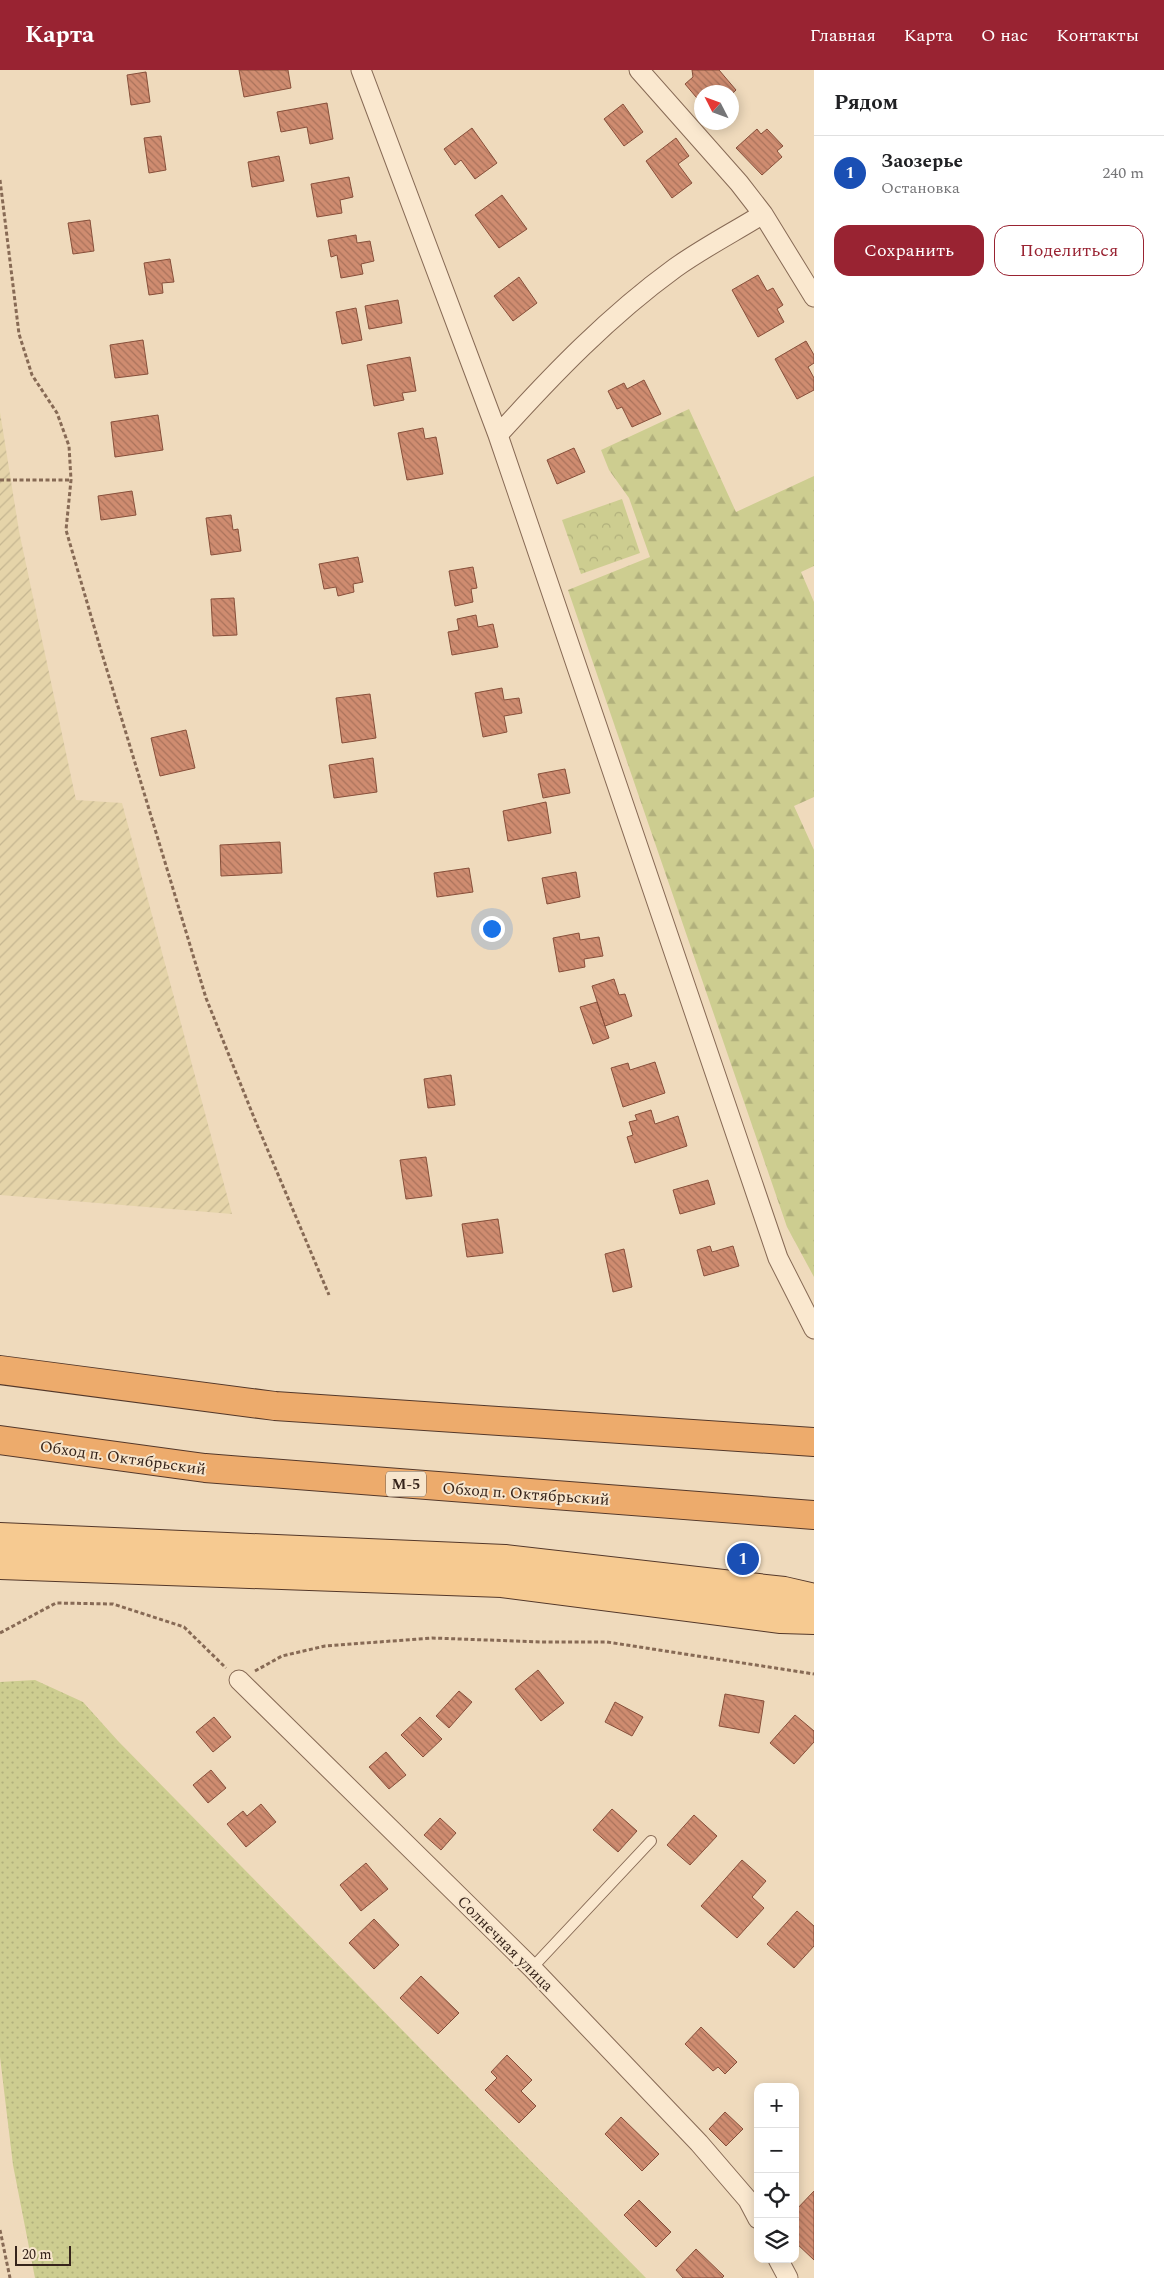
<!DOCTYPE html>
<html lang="ru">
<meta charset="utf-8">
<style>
:root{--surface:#fff;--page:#f6f6f6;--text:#202124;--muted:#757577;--line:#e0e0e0;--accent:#992332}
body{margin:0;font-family:Spectral,serif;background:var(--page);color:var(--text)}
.controls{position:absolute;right:15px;bottom:15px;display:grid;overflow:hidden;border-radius:10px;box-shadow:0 2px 12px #0003}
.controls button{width:45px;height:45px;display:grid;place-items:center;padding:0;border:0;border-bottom:1px solid var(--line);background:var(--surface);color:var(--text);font:25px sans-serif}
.compass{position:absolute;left:694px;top:15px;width:45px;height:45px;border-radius:50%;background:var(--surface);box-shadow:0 2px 12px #0003;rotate:312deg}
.scale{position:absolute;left:15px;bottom:12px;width:56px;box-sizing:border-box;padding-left:5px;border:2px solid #36241b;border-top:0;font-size:14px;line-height:18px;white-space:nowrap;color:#36241b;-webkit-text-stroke:4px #f7e5cc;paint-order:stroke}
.you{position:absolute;left:491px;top:858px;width:18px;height:18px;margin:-12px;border:4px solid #fff;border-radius:50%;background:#1a73e8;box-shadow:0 0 0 8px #1a73e833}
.badge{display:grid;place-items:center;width:32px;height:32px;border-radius:50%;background:var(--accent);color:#fff;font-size:16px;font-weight:700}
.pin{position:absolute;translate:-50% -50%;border:2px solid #fff;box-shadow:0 1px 5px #0006}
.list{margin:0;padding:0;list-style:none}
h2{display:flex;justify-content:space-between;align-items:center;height:65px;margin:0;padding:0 20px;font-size:21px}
h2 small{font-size:16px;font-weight:400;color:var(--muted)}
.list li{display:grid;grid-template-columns:32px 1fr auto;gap:15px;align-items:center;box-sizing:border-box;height:75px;padding:0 20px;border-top:1px solid var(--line)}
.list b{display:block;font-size:19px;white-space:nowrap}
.list p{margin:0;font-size:16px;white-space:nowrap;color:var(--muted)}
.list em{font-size:16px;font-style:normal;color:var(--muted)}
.actions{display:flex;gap:10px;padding:15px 20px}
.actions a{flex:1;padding:11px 0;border:1px solid var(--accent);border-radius:15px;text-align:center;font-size:18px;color:var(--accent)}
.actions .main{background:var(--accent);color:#fff}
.icon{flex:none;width:28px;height:28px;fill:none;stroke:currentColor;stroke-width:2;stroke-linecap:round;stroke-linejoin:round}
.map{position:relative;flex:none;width:814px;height:2208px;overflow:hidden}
header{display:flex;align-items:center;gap:30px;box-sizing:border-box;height:70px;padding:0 25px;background:var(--accent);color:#fff}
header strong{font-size:24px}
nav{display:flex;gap:28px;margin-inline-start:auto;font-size:18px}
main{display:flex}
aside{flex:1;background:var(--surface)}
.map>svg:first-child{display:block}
</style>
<header>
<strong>Карта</strong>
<nav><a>Главная</a><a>Карта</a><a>О нас</a><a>Контакты</a></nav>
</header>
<main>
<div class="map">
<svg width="814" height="2208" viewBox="0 0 814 2208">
<defs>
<pattern id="farmland-furrows" width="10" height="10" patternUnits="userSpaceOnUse" patternTransform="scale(1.25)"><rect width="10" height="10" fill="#e5d4a9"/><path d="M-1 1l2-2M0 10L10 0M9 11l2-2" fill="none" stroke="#c5b691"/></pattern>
<pattern id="grass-dots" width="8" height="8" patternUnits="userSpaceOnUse" patternTransform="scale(1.25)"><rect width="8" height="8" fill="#cdcd90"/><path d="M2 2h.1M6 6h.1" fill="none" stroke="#b1b07c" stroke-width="1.8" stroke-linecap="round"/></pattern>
<pattern id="forest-firs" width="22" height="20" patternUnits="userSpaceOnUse" patternTransform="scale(1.25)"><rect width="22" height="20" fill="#cdcd90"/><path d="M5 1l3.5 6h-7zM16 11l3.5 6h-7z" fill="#b1b07c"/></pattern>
<pattern id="park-crowns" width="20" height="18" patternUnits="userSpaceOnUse" patternTransform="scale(1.25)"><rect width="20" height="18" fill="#cdcd90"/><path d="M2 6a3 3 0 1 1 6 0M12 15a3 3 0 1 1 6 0" fill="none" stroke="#b1b07c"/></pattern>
<pattern id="building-back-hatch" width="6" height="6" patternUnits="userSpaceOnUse" patternTransform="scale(1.25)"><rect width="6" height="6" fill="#cf8c70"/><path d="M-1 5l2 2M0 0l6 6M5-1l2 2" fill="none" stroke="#a9725b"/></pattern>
</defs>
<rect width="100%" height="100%" fill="#efdabc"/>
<path fill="url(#farmland-furrows)" d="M0,342L19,461L76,730L122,733L232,1144L0,1125Z"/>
<path fill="url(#grass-dots)" d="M35,1610L83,1632L118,1671L646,2208H35L13,2095L0,1987V1612Z"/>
<path fill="url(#forest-firs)" d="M689,339L736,442L814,406V496L801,502L814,532V727L794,736L814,780V1207L787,1157L568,520L650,487L629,428L609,400L601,380Z"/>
<path fill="url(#park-crowns)" d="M622,429L640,483L581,504L562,450Z"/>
<path fill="url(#building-back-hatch)" stroke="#874f3a" d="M239,0H288L291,18L244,27Z
M692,0H719L736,20L732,24L702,22V34L685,14L693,7Z
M146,2L150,32L131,35L127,5Z
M327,33L333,69L310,74L307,57L281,62L277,42Z
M623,34L643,62L624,76L604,49Z
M472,58L497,93L475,109L461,90L455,95L444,79Z
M757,59L761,64L767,59L783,76L777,81L782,87L762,105L736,78Z
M161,66L166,100L149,103L144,68Z
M676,68L689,86L678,94L692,113L672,128L646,91Z
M279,86L284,111L252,117L248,92Z
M349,107L353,127L340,130L342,143L317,147L311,114Z
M502,125L527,159L499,178L475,145Z
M90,150L94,181L73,184L68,153Z
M356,165L357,173L370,171L374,191L361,194L363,204L341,208L337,185L331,187L328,170Z
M170,189L174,212L162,213L163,223L149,225L144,193Z
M758,205L767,221L773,218L783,235L777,239L784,252L758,267L732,220Z
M519,207L537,233L513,251L494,226Z
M398,230L402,253L369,259L365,236Z
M356,238L362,270L342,274L336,242Z
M143,270L148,304L115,308L110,275Z
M806,271L814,285V293L808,297L814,308V320L797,329L775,289Z
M410,287L416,321L402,323L404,330L374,336L367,295Z
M644,310L661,344L632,357L622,337L617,339L608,321L624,313L627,319Z
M158,345L163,380L115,387L111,352Z
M423,358L425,369L436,367L443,404L407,410L398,363Z
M574,378L585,402L557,414L547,390Z
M132,421L136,445L101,450L98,426Z
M231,445L233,460L238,459L241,481L211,485L206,448Z
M358,487L363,512L353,514L354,522L338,526L336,517L324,519L319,494Z
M473,497L477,518L471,519L473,532L455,536L449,501Z
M234,528L237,565L213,566L211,529Z
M476,545L478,557L493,554L498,577L452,585L448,562L459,560L457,549Z
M502,618L504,630L519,628L522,643L504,646L507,662L483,667L475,623Z
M370,624L376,668L342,673L336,628Z
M186,660L195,698L160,706L151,668Z
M373,688L377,722L334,728L329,695Z
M565,699L570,723L543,728L538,704Z
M546,732L551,763L508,771L503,741Z
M280,772L282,803L221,806L220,775Z
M469,798L473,822L437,827L434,803Z
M576,802L580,827L547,834L542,808Z
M579,863L580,870L599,867L603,886L584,889L585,897L559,902L553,868Z
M614,909L619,925L625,924L632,946L605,956L592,916Z
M597,932L609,968L593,974L580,937Z
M655,992L665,1023L623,1037L611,998L628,993L630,1000Z
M451,1005L455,1035L428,1038L424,1009Z
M651,1040L655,1054L678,1046L687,1076L635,1093L627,1067L633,1065L629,1052L637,1050L635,1045Z
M426,1087L432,1126L406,1129L400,1090Z
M708,1110L715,1134L680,1144L673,1120Z
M498,1149L503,1183L467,1187L462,1154Z
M710,1176L712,1182L733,1176L739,1196L704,1206L697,1180Z
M624,1179L632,1217L613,1222L605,1184Z
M538,1600L564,1633L541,1651L515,1619Z
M459,1621L472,1632L449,1658L436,1646Z
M725,1624L764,1631L759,1663L719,1656Z
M615,1632L643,1647L632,1666L605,1652Z
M795,1645L814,1661V1672L794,1694L770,1673Z
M214,1647L231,1667L213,1682L196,1662Z
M420,1647L442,1669L423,1687L401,1665Z
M386,1682L406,1705L389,1719L369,1697Z
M211,1700L226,1718L208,1733L193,1715Z
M261,1734L276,1752L246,1777L227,1754L243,1741L247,1746Z
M612,1739L637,1761L618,1782L593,1760Z
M694,1745L717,1766L690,1795L667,1775Z
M440,1748L456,1763L441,1780L424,1765Z
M742,1790L766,1811L752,1827L764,1838L737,1868L701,1836Z
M366,1793L388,1819L361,1841L340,1815Z
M797,1841L814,1856V1876L794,1898L767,1874Z
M374,1849L399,1875L374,1899L349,1873Z
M421,1906L459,1943L438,1964L400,1928Z
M701,1957L737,1992L725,2004L718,1997L713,2001L685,1974Z
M507,1985L532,2010L521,2021L536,2036L519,2053L485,2020L497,2008L491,2002Z
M725,2042L743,2059L726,2076L709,2059Z
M621,2047L659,2084L642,2101L605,2064Z
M814,2121V2190L795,2172V2141Z
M639,2130L671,2162L656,2177L624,2145Z
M696,2179L724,2206L722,2208H683L676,2200Z"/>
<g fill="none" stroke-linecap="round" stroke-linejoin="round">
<defs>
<path id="service" d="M532,1898L651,1771"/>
<path id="minor" d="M361,0L498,365L778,1188L814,1259
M639,0L739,113L763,144L814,227
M498,365C553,304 609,246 675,198C703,178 734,162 763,144
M239,1610L532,1898L699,2073L748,2130L758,2149
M778,2189L788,2208"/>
<path id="primary" d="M0,1467L505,1489L784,1521L814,1528
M0,1495L502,1513L781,1549L814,1550"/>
<path id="trunk" d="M0,1300L275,1336L814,1372
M0,1370L205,1398L814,1445"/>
</defs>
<use href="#service" stroke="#876a55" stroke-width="12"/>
<use href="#minor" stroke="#876a55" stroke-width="21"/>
<use href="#primary" stroke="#54382a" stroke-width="30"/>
<use href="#trunk" stroke="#54382a" stroke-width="30"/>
<path stroke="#876a55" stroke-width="3" stroke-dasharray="4 2.5" stroke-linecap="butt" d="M0,110L19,264L32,305L57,343L69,376L71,410L66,460L100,577L206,928L255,1050L329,1225
M0,410H71
M0,1563L56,1533L113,1534L184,1557L226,1598
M255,1601L282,1586L325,1576L432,1568L542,1572H607L814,1604
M0,2160L10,2208"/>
<use href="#service" stroke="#fae8cf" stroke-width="10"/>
<use href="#minor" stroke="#fae8cf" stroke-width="19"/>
<use href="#primary" stroke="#f6ca91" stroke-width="28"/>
<use href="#trunk" stroke="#edab6c" stroke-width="28"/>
</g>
<g text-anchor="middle" stroke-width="4" stroke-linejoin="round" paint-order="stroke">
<rect fill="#f7e5cc" stroke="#705e50" stroke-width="1" x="386" y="1401.5" width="40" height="25" rx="4"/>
<g font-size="15" font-weight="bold" fill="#36241b">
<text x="406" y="1419">М-5</text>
</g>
<g font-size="16" fill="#36241b" stroke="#f7e5cc">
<text transform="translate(123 1387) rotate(8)" y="6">Обход п. Октябрьский</text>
<text transform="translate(526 1423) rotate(4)" y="6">Обход п. Октябрьский</text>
<text transform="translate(506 1873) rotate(45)" y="6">Солнечная улица</text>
</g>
</g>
</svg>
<div class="controls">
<button>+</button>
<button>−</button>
<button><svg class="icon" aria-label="locate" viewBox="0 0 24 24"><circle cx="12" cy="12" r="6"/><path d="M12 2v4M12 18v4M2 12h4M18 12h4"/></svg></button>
<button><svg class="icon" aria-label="layers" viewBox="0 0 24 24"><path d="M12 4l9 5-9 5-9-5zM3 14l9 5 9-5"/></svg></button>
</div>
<svg class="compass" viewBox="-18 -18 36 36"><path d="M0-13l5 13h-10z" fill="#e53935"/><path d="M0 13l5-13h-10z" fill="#757577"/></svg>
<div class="scale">20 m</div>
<div class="you"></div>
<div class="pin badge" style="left:743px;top:1489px;background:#1a4fb4">1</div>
</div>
<aside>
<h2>Рядом<small></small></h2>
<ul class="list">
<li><span class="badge" style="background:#1a4fb4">1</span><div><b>Заозерье</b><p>Остановка</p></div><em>240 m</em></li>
</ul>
<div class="actions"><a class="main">Сохранить</a><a>Поделиться</a></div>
</aside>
</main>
